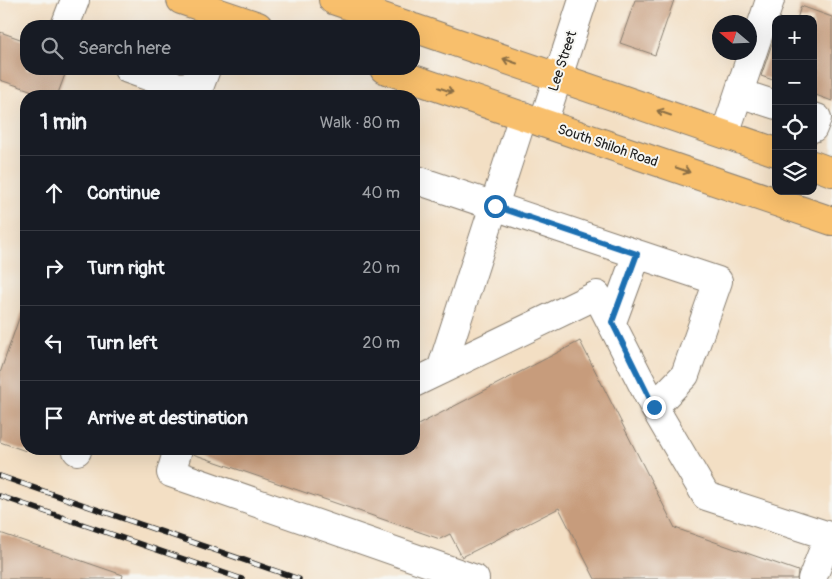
<!DOCTYPE html>
<meta charset="utf-8">
<style>
:root{--surface:#171b24;--page:#242831;--text:#f1f3f6;--muted:#9ea1a6;--line:#363941}
body{margin:0;font-family:Pangolin,sans-serif;background:var(--page);color:var(--text)}
.controls{position:absolute;right:15px;top:15px;display:grid;overflow:hidden;border-radius:10px;box-shadow:0 5px 20px #0002}
.controls button{width:45px;height:45px;display:grid;place-items:center;padding:0;border:0;border-bottom:1px solid var(--line);background:var(--surface);color:var(--text);font:25px sans-serif}
.compass{position:absolute;left:712px;top:15px;width:45px;height:45px;border-radius:50%;background:var(--surface);box-shadow:0 5px 20px #0002;rotate:289deg}
.stop{position:absolute;width:15px;height:15px;margin:-11px;border:4px solid #1f6fb2;border-radius:50%;background:#fff}
.stop.end{background:#1f6fb2;border-color:#fff;box-shadow:0 1px 5px #0008}
.list{margin:0;padding:0;list-style:none}
h2{display:flex;justify-content:space-between;align-items:center;height:65px;margin:0;padding:0 20px;font-size:21px}
h2 small{font-size:16px;font-weight:400;color:var(--muted)}
.list li{display:grid;grid-template-columns:32px 1fr auto;gap:15px;align-items:center;box-sizing:border-box;height:75px;padding:0 20px;border-top:1px solid var(--line)}
.list b{display:block;font-size:19px;white-space:nowrap}
.list em{font-size:16px;font-style:normal;color:var(--muted)}
.icon{flex:none;width:28px;height:28px;fill:none;stroke:currentColor;stroke-width:2;stroke-linecap:round;stroke-linejoin:round}
.map{position:relative;flex:none;width:832px;height:579px;overflow:hidden}
.search{position:absolute;background:var(--surface);box-shadow:0 5px 20px #0002;left:20px;top:20px;width:400px;height:55px;display:flex;align-items:center;gap:12px;box-sizing:border-box;padding:0 18px;border-radius:20px;color:var(--muted);font-size:19px}
.panel{position:absolute;background:var(--surface);box-shadow:0 5px 20px #0002;left:20px;top:90px;width:400px;height:365px;border-radius:20px}
.map>svg:first-child{display:block}
</style>
<div class="map">
<svg width="832" height="579" viewBox="0 0 832 579">
<rect width="100%" height="100%" fill="#f6f6f2"/>
<filter id="ink" filterUnits="userSpaceOnUse"><feTurbulence type="fractalNoise" baseFrequency=".02" numOctaves="2"/><feDisplacementMap in="SourceGraphic" scale="10" xChannelSelector="R" yChannelSelector="G"/><feConvolveMatrix kernelMatrix="1 2 1 2 8 2 1 2 1" color-interpolation-filters="sRGB"/></filter>
<filter id="wash" filterUnits="userSpaceOnUse"><feTurbulence type="fractalNoise" baseFrequency=".0096" numOctaves="4" result="noise"/><feDisplacementMap in="SourceGraphic" scale="20" xChannelSelector="R" yChannelSelector="G"/><feGaussianBlur stdDeviation="1.12" result="paint"/><feColorMatrix in="noise" values="0 0 0 0 0 0 0 0 0 0 0 0 0 0 0 0 0 1.4 0 .05"/><feComposite in="paint" operator="in"/></filter>
<g filter="url(#wash)">
<rect width="100%" height="100%" fill="#f3dfc4"/>
<g id="blocks">
<path fill="#c79c7c" d="M635,0H674L655,55L620,43Z
M801,6L832,17V101L813,94V19H797Z
M0,32L26,41V69H67L57,96H48L0,80Z
M776,32V81L761,76Z
M23,307L26,308V451L0,442V373Z
M580,341L675,528L798,571L797,579H595L559,508L462,557L450,534L440,539L193,454V449H414V427Z
M0,533L123,575L122,579H0Z"/>
</g>
</g>
<g filter="url(#ink)">
<use href="#blocks" fill-opacity="0" stroke="#887e70" stroke-width="1"/>
<g fill="none" stroke-linecap="round" stroke-linejoin="round">
<defs>
<path id="minor" d="M65,26L75,0
M128,69L179,87L200,85L206,69
M739,93L776,105
M813,117L817,118L813,128
M543,123L583,0
M725,134L770,0
M414,179L637,254
M612,322L637,254L718,281L685,375L654,407
M441,370L523,116
M414,383L597,295L654,407L706,496L829,536
M178,449L171,473L475,579
M77,451V449
M812,579L829,536L832,537"/>
<path id="major" d="M181,0L258,26
M333,0L409,26
M414,28L776,152
M384,69L832,221
M813,165L832,172"/>
</defs>
<use href="#minor" stroke="#887e70" stroke-width="30"/>
<use href="#major" stroke="#887e70" stroke-width="30"/>
<use href="#minor" stroke="#fff" stroke-width="28"/>
<use href="#major" stroke="#f8bf6c" stroke-width="28"/>
<defs>
<path id="rail" d="M0,476L299,579
M0,496L242,579"/>
</defs>
<use href="#rail" stroke="#1c1c1c" stroke-width="5.5"/>
<use href="#rail" stroke="#f6f6f2" stroke-width="4" stroke-dasharray="11" stroke-linecap="butt"/>
</g>
<defs><path id="oneway-shaft" d="M-6 0H5M1.5-3L5.5 0L1.5 3" fill="none" stroke-width="1.6" stroke-linecap="round" stroke-linejoin="round" transform="scale(1.25)"/></defs>
<g stroke="#8a6e44">
<use href="#oneway-shaft" transform="translate(510 61) rotate(-161)"/>
<use href="#oneway-shaft" transform="translate(446 90) rotate(19)"/>
<use href="#oneway-shaft" transform="translate(664 113) rotate(-161)"/>
<use href="#oneway-shaft" transform="translate(683 170) rotate(19)"/>
</g>
</g>
<g fill="none" stroke-linecap="round" stroke-linejoin="round" filter="url(#ink)">
<path stroke="#1f6fb2" stroke-width="6" d="M495,206L637,254L612,322L654,407"/>
</g>
<g text-anchor="middle" stroke-width="4" stroke-linejoin="round" paint-order="stroke">
<g font-size="14" fill="#1c1c1c" stroke="#f6f6f2">
<text transform="translate(562 61) rotate(-72)" y="5">Lee Street</text>
<text transform="translate(608 145) rotate(19)" y="5">South Shiloh Road</text>
</g>
</g>
</svg>
<div class="controls">
<button>+</button>
<button>−</button>
<button><svg class="icon" aria-label="locate" viewBox="0 0 24 24"><circle cx="12" cy="12" r="6"/><path d="M12 2v4M12 18v4M2 12h4M18 12h4"/></svg></button>
<button><svg class="icon" aria-label="layers" viewBox="0 0 24 24"><path d="M12 4l9 5-9 5-9-5zM3 14l9 5 9-5"/></svg></button>
</div>
<svg class="compass" viewBox="-18 -18 36 36"><path d="M0-13l5 13h-10z" fill="#e53935"/><path d="M0 13l5-13h-10z" fill="#9ea1a6"/></svg>
<div class="stop" style="left:495px;top:206px"></div>
<div class="stop end" style="left:654px;top:407px"></div>
<div class="search"><svg class="icon" aria-label="search" viewBox="0 0 24 24"><circle cx="10" cy="10" r="6"/><path d="M15 15l6 6"/></svg>Search here</div>
<section class="panel">
<h2>1 min<small>Walk · 80 m</small></h2>
<ul class="list">
<li><svg class="icon" aria-label="ahead" viewBox="0 0 24 24"><path d="M12 20V5M6 11l6-6 6 6"/></svg><div><b>Continue</b></div><em>40 m</em></li>
<li><svg class="icon" aria-label="right" viewBox="0 0 24 24"><path d="M7 20v-9h11M14 6l5 5-5 5"/></svg><div><b>Turn right</b></div><em>20 m</em></li>
<li><svg class="icon" aria-label="left" viewBox="0 0 24 24"><path d="M17 20v-9H6M10 6l-5 5 5 5"/></svg><div><b>Turn left</b></div><em>20 m</em></li>
<li><svg class="icon" aria-label="arrive" viewBox="0 0 24 24"><path d="M6 21V4h12l-3 4 3 4H6"/></svg><div><b>Arrive at destination</b></div></li>
</ul>
</section>
</div>
